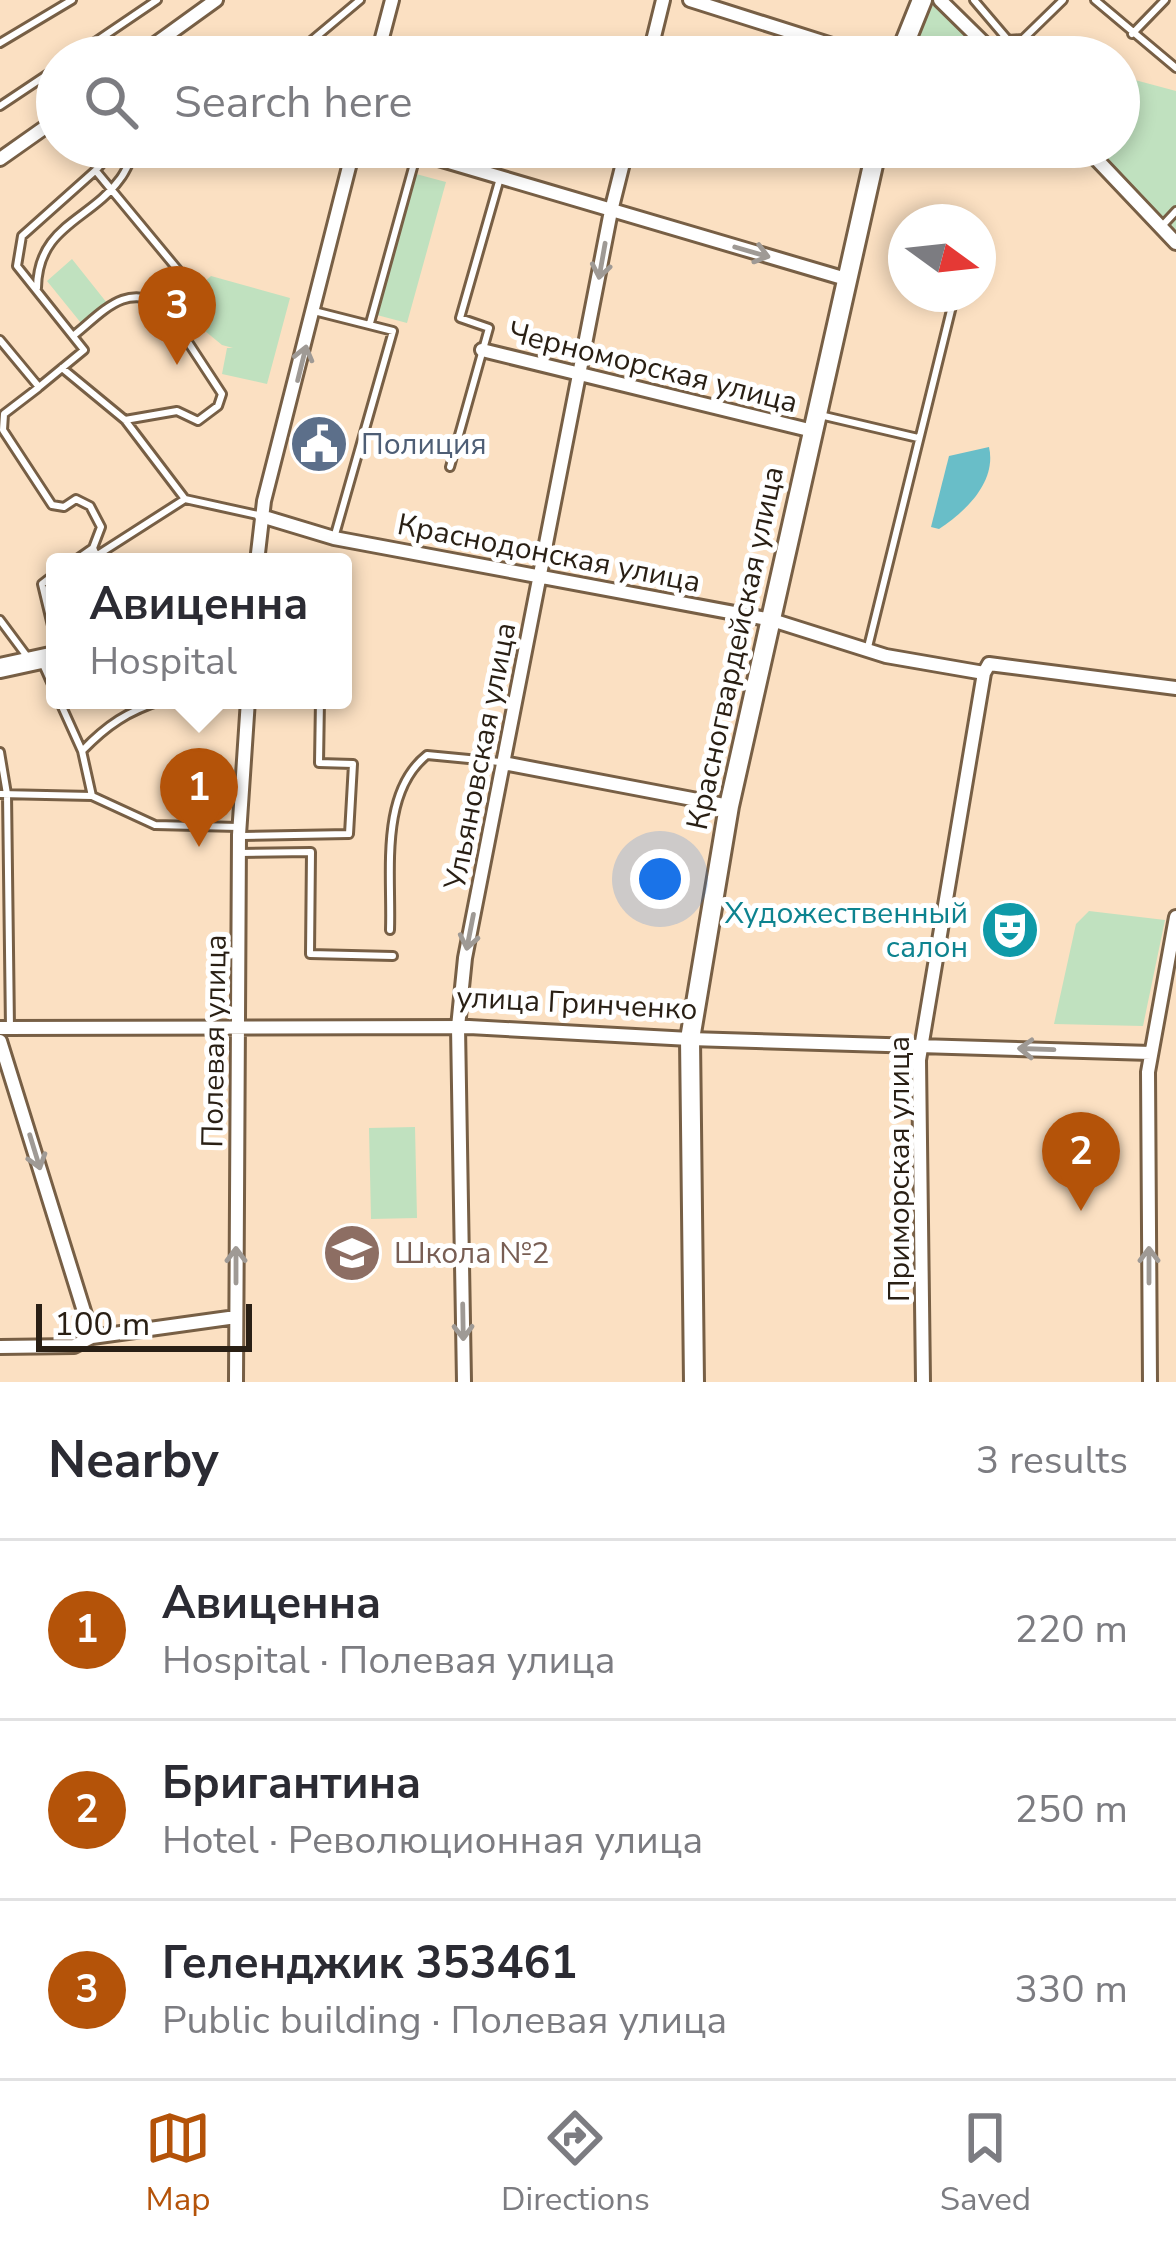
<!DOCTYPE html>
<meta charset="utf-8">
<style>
:root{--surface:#fff;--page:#f7f7f7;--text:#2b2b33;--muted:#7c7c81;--line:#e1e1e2;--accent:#b45309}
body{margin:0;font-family:"Nunito Sans",sans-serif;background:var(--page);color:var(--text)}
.compass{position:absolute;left:888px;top:204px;width:108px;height:108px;border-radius:50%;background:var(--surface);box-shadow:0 6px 18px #0003;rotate:105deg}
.scale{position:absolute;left:36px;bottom:30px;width:216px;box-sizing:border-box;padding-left:12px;border:6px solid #291f14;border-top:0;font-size:33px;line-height:42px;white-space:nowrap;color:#291f14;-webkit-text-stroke:9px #fff;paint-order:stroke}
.you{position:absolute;left:660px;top:879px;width:42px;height:42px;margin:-30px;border:9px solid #fff;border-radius:50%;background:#1a73e8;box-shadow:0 0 0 18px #1a73e833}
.badge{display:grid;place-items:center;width:78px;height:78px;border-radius:50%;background:var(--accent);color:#fff;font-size:39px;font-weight:700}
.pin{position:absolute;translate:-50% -99px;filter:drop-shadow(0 3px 6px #0008)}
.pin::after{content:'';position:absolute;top:63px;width:42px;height:36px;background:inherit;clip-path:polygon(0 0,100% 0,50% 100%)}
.popup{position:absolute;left:46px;top:553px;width:306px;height:156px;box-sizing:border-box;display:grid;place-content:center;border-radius:12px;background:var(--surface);filter:drop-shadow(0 3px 9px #0005);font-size:39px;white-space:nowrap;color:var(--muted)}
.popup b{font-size:45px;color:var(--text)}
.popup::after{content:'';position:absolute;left:50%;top:100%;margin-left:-24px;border:24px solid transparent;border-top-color:var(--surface)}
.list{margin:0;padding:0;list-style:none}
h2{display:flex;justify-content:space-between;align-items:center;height:156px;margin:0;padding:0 48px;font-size:51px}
h2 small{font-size:39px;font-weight:400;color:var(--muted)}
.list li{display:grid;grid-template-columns:78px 1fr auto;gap:36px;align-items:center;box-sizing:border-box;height:180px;padding:0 48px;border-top:3px solid var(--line)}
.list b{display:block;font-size:45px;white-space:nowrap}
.list p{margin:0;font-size:39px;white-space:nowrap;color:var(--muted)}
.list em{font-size:39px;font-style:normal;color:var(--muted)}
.icon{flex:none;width:66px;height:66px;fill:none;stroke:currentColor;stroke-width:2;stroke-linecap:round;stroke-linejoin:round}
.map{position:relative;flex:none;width:1176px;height:1382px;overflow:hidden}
.search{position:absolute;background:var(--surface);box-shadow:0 6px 18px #0003;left:36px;right:36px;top:36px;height:132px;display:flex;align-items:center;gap:30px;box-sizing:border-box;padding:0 42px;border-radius:66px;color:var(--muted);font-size:45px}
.sheet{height:696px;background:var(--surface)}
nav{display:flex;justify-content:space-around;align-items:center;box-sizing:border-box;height:168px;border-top:3px solid var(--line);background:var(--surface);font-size:33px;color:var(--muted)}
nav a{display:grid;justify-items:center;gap:6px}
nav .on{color:var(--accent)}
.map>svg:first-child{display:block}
</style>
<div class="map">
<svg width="1176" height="1382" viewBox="0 0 1176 1382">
<rect width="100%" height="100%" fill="#fbe0c2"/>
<path fill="#c0e1bf" d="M934,3L988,57H908Z
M1120,76L1176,91V247L1070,147H1119Z
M416,174L446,182L407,323L377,315Z
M72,259L107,303L81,323L47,281Z
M211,276L290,298L267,384L222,374L227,348H233L222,345L188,317L185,299Z
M1089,911L1165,920L1143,1026L1054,1024L1076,924Z
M415,1127L417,1218L371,1219L369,1128Z"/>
<path fill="#69bec8" d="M989,447C997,482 965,512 939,529L931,527L949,456Z"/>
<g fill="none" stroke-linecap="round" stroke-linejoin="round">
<defs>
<path id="lane" d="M974,0L1008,40L1023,39L1063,0
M1095,0L1176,68
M1132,34L1165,0
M0,43L72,0
M73,57L157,0
M292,57L360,0
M0,106L57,68
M1162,226L1176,211
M37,288C38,225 90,221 120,179C128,169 130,157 139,147
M314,311L393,331L334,538
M370,323L417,153
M73,336C103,312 126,281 165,307L183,287V276L96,171
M0,340L39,387L84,350L17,266L22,236L96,170L116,147
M62,368L125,420L185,499L258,515
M38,388L4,414L3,430L52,505L64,507L76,499L90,506L101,527L93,548
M820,415L918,438
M125,420L177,411L198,421L218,406L222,394L165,307
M450,467L489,328L460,318L500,178
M96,556L185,499
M73,562L93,548L99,562
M55,574L42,584L55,638
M0,620L29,659
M868,647L954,298
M42,662L55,691
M59,700L82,751L92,796L155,825L239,827
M82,751C107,725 128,711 163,700
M0,752L7,794L10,1028
M0,794L92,796
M242,836L349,834L353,764L319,763L320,700
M239,853L311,852L310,954L393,956
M390,930C392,874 379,793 427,755L500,762"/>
<path id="street" d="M690,0L870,57
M940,0L998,57
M137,57L216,0
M377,57L392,0
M649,57L663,0
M398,147L846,279
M1085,147L1176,243
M0,159L44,128
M482,350L813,431
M261,516L334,538L772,620L886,656L984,673L989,664L1176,688
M257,562L264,501L354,147
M503,763L729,806
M0,1028L469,1027L690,1039L1151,1053
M0,1041L92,1337
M0,1347L74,1346L92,1337L236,1317
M236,1382L239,835L248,700
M464,1382L458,1027L465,958L611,211L627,147
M923,1382L919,1060L984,673
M1150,1382L1148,1072L1176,917"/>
<path id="secondary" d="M899,57L922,0
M0,668L55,656
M694,1382L690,1039L729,806L877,147"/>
</defs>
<use href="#lane" stroke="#775f45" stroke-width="12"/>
<use href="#street" stroke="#775f45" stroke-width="18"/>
<use href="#secondary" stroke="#775f45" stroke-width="24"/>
<use href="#lane" stroke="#fff" stroke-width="6"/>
<use href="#street" stroke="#fff" stroke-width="12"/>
<use href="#secondary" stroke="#fff" stroke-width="18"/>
</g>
<defs><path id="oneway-shaft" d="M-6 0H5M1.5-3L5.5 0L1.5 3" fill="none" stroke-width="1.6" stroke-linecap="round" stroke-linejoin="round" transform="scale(3)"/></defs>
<g stroke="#9f9a95">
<use href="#oneway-shaft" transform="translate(752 252) rotate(16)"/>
<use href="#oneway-shaft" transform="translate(602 261) rotate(100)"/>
<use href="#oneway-shaft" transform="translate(302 363) rotate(-76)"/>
<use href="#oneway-shaft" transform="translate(470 932) rotate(101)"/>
<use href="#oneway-shaft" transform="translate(1036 1049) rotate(-178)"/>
<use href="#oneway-shaft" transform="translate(35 1152) rotate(73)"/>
<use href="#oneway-shaft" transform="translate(236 1265) rotate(-90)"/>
<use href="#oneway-shaft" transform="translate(1149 1265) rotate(-90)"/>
<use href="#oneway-shaft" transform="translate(463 1322) rotate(89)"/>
</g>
<defs>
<symbol id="civic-disc" viewBox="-11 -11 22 22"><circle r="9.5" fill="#5c6f8a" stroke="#fff"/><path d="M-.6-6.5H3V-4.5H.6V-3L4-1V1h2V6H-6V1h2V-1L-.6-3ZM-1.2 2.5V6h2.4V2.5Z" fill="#fff"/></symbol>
<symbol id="theatre-disc" viewBox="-11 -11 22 22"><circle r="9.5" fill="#0f9aa8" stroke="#fff"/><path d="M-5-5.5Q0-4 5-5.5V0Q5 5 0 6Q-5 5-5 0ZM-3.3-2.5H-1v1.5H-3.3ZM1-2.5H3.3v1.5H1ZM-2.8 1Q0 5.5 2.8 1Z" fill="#fff"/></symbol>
<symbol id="school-disc" viewBox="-11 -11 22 22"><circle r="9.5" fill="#8d6e63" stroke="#fff"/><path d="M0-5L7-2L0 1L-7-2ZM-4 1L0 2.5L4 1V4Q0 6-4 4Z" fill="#fff"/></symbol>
</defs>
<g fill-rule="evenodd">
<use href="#civic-disc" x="286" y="411" width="66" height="66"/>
<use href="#theatre-disc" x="977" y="897" width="66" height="66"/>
<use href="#school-disc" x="319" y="1220" width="66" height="66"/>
</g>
<g text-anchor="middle" stroke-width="10" stroke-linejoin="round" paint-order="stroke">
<g font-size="30" fill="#291f14" stroke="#fff">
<text transform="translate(653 367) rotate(14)" y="10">Черноморская улица</text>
<text transform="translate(549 553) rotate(11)" y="10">Краснодонская улица</text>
<text transform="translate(735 648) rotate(-78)" y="10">Красногвардейская улица</text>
<text transform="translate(480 756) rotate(-79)" y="10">Ульяновская улица</text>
<text transform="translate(577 1003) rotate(3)" y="10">улица Гринченко</text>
<text transform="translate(214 1041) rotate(-89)" y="10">Полевая улица</text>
<text transform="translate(899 1169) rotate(-90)" y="10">Приморская улица</text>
</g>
<g font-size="30" fill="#4e5e75" stroke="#fff" text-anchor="start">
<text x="361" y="454">Полиция</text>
</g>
<g font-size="30" fill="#0d838f" stroke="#fff" text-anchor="end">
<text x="968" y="923">Художественный<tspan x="968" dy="34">салон</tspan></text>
</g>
<g font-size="30" fill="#785e54" stroke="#fff" text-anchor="start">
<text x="394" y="1263">Школа №2</text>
</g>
</g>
</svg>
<svg class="compass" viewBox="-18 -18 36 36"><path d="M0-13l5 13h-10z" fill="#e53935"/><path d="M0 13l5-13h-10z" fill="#7c7c81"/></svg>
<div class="scale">100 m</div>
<div class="you"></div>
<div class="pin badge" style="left:199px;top:847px">1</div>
<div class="popup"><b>Авиценна</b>Hospital</div>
<div class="pin badge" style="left:1081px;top:1211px">2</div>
<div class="pin badge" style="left:177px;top:365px">3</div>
<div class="search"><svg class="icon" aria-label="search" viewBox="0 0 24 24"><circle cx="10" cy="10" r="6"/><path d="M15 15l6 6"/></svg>Search here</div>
</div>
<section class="sheet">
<h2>Nearby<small>3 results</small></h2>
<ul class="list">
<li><span class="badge">1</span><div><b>Авиценна</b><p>Hospital · Полевая улица</p></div><em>220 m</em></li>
<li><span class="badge">2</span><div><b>Бригантина</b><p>Hotel · Революционная улица</p></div><em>250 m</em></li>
<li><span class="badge">3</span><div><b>Геленджик 353461</b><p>Public building · Полевая улица</p></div><em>330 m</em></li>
</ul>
</section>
<nav>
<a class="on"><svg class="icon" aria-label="map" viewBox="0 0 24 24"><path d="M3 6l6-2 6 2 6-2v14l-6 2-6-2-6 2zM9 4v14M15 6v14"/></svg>Map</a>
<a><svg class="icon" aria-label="directions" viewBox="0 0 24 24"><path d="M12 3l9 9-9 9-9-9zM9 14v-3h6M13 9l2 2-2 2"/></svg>Directions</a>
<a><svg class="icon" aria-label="saved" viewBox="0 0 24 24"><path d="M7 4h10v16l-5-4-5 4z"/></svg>Saved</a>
</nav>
